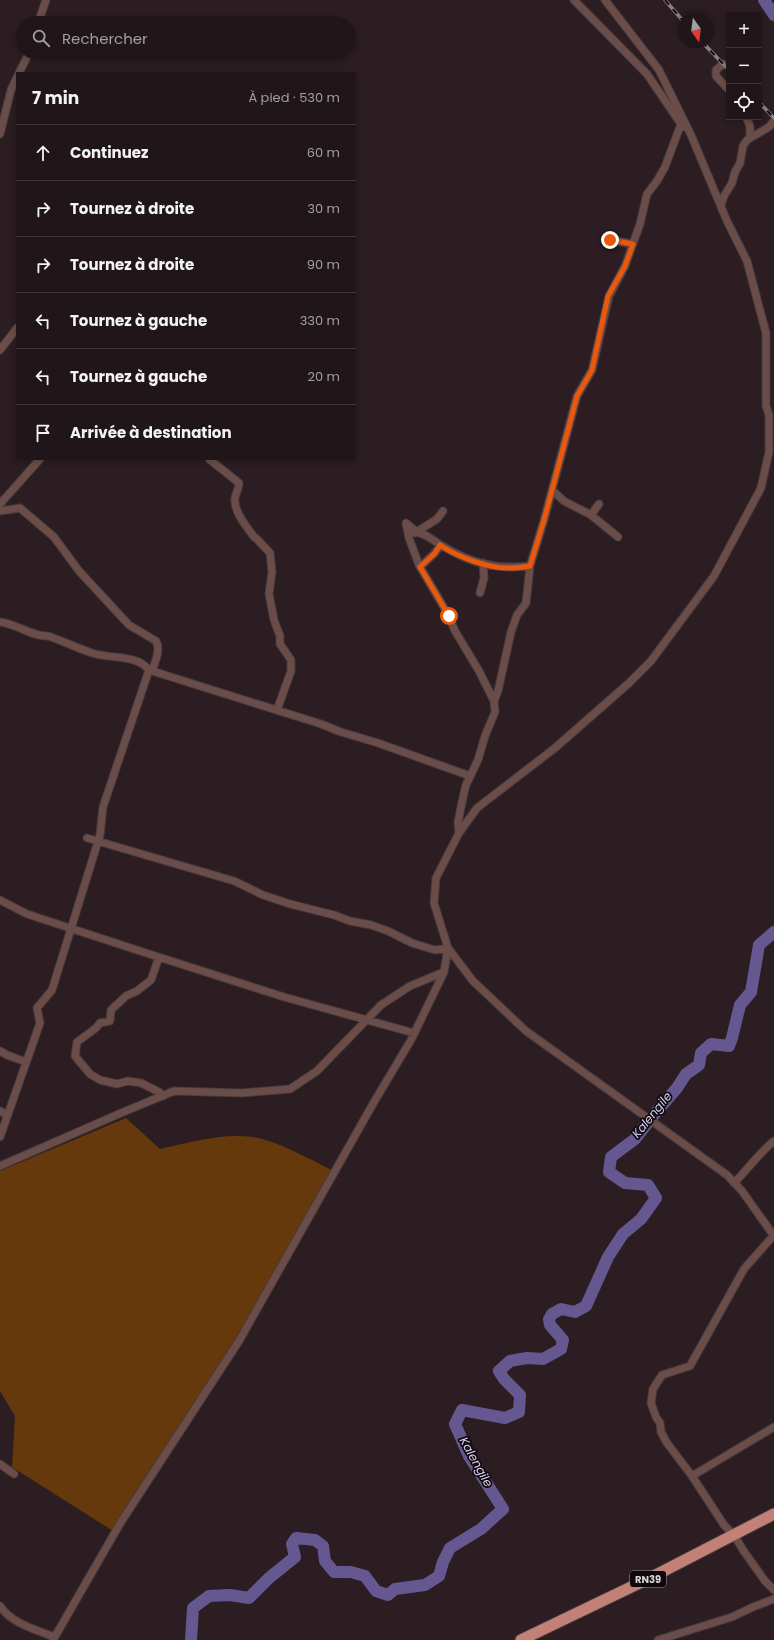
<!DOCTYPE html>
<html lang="fr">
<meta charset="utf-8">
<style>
:root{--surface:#20161a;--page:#281f23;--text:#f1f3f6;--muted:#a29fa2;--line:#3d3539}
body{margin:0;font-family:Poppins,sans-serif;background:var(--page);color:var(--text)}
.controls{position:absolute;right:12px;top:12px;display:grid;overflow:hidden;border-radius:0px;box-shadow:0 2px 6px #0003}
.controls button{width:36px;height:36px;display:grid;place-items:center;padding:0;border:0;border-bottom:1px solid var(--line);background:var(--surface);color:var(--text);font:20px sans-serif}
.compass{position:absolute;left:678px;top:12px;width:36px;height:36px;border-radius:50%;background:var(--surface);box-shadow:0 2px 6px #0003;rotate:166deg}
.stop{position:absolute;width:12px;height:12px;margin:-9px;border:3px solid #ea580c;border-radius:50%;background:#fff}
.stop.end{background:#ea580c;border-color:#fff;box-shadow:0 1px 4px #0008}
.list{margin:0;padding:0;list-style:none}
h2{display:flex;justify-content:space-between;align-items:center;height:52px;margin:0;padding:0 16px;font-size:17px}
h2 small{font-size:13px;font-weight:400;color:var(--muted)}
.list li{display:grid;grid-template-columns:26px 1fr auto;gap:12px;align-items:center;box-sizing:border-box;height:56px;padding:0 16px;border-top:1px solid var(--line)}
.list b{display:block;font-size:15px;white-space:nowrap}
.list em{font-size:13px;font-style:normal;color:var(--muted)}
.icon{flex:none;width:22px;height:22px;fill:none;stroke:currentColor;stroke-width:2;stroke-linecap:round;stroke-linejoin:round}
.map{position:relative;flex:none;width:774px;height:1640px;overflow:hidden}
.search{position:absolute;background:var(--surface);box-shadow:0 2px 6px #0003;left:16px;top:16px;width:340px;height:44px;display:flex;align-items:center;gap:10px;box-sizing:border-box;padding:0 14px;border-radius:22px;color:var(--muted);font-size:15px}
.panel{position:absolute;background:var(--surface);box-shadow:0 2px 6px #0003;left:16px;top:72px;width:340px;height:388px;border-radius:0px}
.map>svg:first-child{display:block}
</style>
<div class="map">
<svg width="774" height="1640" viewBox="0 0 774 1640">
<rect width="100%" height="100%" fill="#2b1d22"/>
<path fill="#65390c" d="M126,1118L160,1149C188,1143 223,1133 252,1137C276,1140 309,1159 332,1170L236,1341L113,1531L12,1467L15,1416L0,1391V1171Z"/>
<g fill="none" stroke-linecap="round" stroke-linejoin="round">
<path stroke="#655890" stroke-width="12" d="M764,0L774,15
M191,1640L193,1608L209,1596L230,1595L249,1598L269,1578L295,1557L292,1544L296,1538L315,1540L323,1546L325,1561L334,1572H351L365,1576L376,1591L388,1595L395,1589L425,1585L439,1576L443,1562L450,1548L481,1529L503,1509L469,1456L455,1424L462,1410L505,1418L519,1412L520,1395L504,1379L499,1371L510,1361L527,1358L543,1359L561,1349L563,1340L550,1325L549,1319L552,1314L561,1309L575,1312L586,1306L608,1257L623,1234L641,1219L656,1198L648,1185L625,1183L609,1172L611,1157L635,1139L657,1111L677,1088L686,1074L699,1065L701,1053L711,1044L729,1046L732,1038L740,1005L751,992L759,945L774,932"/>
<defs>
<path id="minor" d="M574,0L647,74L683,127
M605,0L659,70L691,135L727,221L747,261L766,333V406L769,415V452L761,488L714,576L651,661L629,683L555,748L477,808L459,833L436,878L434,903L448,948L473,981L526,1031L727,1175L742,1191L774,1236
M38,23L46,0
M723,64L716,70V76L729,90
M19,73L29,53
M746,117L750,126V137
M0,134L11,90L17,77
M721,205L724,196L732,183L735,172L740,163L743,146L747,140L769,127L774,121
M610,240L633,244
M0,350L17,328
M209,459L239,483C239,489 236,492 235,498C233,511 247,527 254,537L257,539L270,553L272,572L269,594L274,620L280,636V644L291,660V671L277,710
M552,490L564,501L591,515L618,537
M0,504L40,459
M0,511L20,508L54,537L79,571L129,625L156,641C161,650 155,662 152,671
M591,515L599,504
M406,523L409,538L419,565L449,616L455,631L479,671L494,701
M406,523C409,525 412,529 416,531C419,533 423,534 427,536C460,559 489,571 530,566
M415,533L437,519L443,511
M420,567L435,553L440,545L442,547
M480,593L484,578L483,563
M0,622C17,624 33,637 48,636C63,641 77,648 92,653C109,659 137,654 149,670L321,724L341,732L378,743L470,776
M459,833L458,822L462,802L466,785L478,760L485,736L495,712L494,701L498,691L511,632L517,615L526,603L530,566L544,520L577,396L592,370L609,296L625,266L640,224L647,194L657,181L665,167L681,124
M0,900L27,914L146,953L284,997L414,1033
M159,957L151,980L137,991L126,996L111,1010L110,1021L100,1023L96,1028L77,1042L75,1056L90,1074L100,1080L117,1084L128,1081L141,1083L159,1092L163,1096
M0,1051L7,1055L26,1062
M0,1111L7,1115
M0,1137L40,1023L37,1008L52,990L100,835L103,807L149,670
M0,1166L121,1113L174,1091L242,1093L290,1089L317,1071L381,1005L410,986L444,972
M734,1183C748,1169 759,1153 774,1141
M774,1235L744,1269L690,1366L662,1375L653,1389L651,1403L656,1417L660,1423L661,1432L667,1443L692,1476L724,1525L734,1535L743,1550L765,1581L774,1590
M0,1464L14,1474
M692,1476L774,1427
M0,1606C12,1624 35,1629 54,1637
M53,1640L121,1522L239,1341L374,1102L411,1040L444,972L448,948L435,950L412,943L388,931L371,925L350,921L334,915L290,904L263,895L234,881L87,838
M658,1640L732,1617L753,1607L774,1599"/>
<path id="trunk" d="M521,1640L652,1577L774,1514"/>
</defs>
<use href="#minor" stroke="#473a3e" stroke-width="9"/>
<use href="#trunk" stroke="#473a3e" stroke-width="13"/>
<use href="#minor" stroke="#6a4d49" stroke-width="7"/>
<use href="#trunk" stroke="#c28076" stroke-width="11"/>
<defs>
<path id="rail" d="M665,0L684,22
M702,42L729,70
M759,102L774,118"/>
</defs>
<use href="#rail" stroke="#8b8084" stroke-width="3.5"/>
<use href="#rail" stroke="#0f090b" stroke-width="2" stroke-dasharray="6" stroke-linecap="butt"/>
</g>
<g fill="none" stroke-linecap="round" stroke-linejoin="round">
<path stroke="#ea580c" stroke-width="5" d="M449,616L420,567L435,553L440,545C457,557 490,569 511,568C518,568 524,567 530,566L544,520L577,396L592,370L608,296L625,266L633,244L610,240"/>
</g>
<g text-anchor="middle" stroke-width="3.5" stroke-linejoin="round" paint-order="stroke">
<rect fill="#0f090b" stroke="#9d9598" stroke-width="1" x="630" y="1571" width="36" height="16" rx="3"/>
<g font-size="10" font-weight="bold" fill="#dad1d4">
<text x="648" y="1583">RN39</text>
</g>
<g font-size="12" font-style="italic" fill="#d9d2f5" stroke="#0f090b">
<text transform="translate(652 1115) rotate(-51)" y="4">Kalengile</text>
<text transform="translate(476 1462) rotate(61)" y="4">Kalengile</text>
</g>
</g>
</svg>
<div class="controls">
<button>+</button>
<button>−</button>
<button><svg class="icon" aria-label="locate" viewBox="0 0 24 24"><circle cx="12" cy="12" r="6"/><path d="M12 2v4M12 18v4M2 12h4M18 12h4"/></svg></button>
</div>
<svg class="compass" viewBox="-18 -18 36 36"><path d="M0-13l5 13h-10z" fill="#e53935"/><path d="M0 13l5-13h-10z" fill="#a29fa2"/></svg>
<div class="stop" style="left:449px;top:616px"></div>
<div class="stop end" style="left:610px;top:240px"></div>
<div class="search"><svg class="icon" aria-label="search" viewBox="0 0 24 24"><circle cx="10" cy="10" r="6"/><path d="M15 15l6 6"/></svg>Rechercher</div>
<section class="panel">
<h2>7 min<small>À pied · 530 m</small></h2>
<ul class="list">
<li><svg class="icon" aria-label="ahead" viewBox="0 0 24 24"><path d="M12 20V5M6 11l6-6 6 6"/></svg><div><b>Continuez</b></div><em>60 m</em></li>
<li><svg class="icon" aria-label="right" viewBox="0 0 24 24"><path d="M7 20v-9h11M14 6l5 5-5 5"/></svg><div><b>Tournez à droite</b></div><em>30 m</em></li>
<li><svg class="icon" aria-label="right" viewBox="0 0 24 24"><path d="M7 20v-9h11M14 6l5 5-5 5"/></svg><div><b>Tournez à droite</b></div><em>90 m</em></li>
<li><svg class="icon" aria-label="left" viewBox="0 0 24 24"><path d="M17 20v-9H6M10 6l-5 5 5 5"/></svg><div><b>Tournez à gauche</b></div><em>330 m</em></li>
<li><svg class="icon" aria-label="left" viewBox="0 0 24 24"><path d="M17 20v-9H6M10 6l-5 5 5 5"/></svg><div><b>Tournez à gauche</b></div><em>20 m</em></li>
<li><svg class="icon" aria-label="arrive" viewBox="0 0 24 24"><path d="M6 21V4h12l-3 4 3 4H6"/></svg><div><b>Arrivée à destination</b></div></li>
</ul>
</section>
</div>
